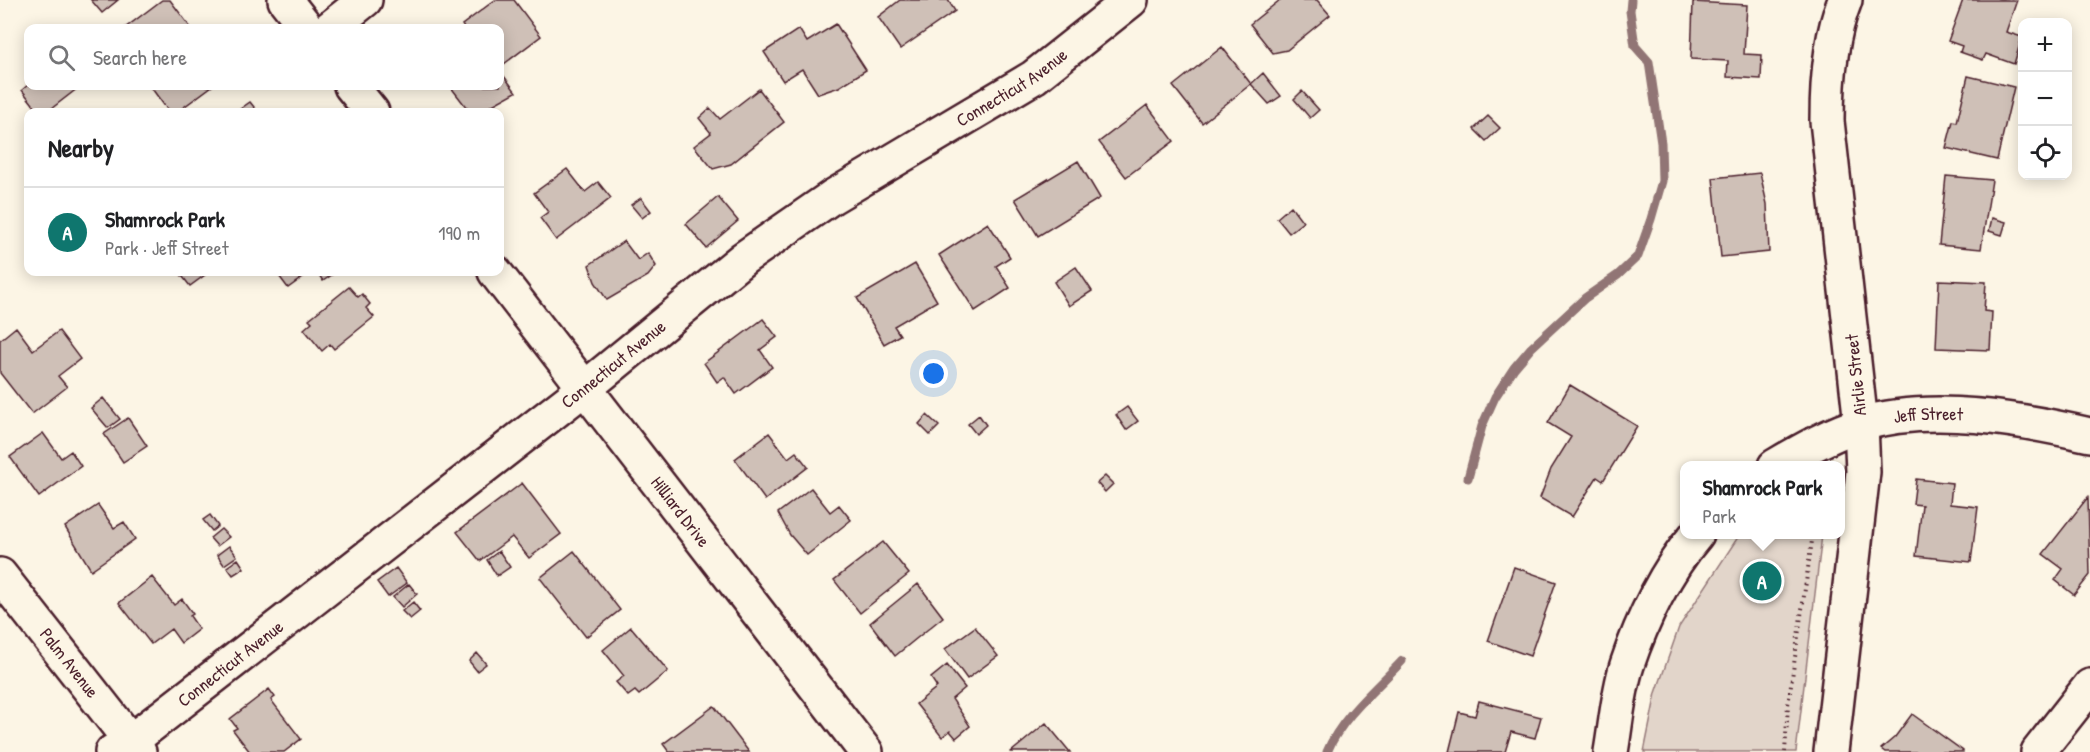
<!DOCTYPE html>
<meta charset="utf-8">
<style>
:root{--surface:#fff;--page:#f6f6f6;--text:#202124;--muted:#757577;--line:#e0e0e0;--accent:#0f766e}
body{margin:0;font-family:"Patrick Hand",sans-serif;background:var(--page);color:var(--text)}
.controls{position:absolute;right:18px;top:18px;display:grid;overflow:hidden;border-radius:12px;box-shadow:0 3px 15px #0003}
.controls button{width:54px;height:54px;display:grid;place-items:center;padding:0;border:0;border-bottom:2px solid var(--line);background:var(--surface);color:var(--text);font:30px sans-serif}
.you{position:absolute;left:934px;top:374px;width:21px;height:21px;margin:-15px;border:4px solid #fff;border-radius:50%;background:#1a73e8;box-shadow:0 0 0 9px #1a73e833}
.badge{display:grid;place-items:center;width:39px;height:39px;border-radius:50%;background:var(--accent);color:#fff;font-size:20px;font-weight:700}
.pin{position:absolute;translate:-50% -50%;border:3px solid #fff;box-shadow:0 2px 6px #0006}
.popup{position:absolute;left:1680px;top:461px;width:165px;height:78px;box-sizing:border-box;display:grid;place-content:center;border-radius:12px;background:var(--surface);filter:drop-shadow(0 2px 4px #0005);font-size:20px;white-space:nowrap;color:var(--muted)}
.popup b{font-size:22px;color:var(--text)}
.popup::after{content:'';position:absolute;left:50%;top:100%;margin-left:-12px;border:12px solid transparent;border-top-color:var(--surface)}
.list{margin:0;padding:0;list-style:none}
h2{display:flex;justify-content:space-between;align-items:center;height:78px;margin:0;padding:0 24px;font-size:26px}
h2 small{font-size:20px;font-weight:400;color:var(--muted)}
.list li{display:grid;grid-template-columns:39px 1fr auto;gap:18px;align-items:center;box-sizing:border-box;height:90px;padding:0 24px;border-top:2px solid var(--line)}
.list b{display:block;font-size:22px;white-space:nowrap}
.list p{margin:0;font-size:20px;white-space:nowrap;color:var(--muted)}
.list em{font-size:20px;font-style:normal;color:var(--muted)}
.icon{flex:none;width:33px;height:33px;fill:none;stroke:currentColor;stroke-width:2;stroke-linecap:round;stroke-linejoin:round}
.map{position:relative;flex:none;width:2090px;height:752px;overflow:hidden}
.search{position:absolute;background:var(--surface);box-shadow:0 3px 15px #0003;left:24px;top:24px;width:480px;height:66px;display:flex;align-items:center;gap:15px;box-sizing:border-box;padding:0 21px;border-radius:12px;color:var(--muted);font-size:22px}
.panel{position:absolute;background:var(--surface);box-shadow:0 3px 15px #0003;left:24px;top:108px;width:480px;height:168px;border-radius:12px}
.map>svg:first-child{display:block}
</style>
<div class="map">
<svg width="2090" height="752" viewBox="0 0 2090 752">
<rect width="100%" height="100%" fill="#fcf5e5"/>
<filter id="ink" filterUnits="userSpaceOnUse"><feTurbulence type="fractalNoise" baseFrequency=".0167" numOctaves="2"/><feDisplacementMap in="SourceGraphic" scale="12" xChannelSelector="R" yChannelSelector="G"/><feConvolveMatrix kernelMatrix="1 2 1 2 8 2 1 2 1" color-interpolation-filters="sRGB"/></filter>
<g filter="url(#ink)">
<path fill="#e2d5ca" stroke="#967a7a" stroke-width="1.5" d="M1740,534L1822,535L1796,752H1644L1656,693L1679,627Z"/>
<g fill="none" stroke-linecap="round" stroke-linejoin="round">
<path stroke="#917474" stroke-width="9" d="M1468,478L1482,426L1495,397L1514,368L1531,348L1585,298L1618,275L1638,256L1651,219L1662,181L1661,143L1649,62L1635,46L1630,11L1631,0
M1327,752C1342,716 1377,688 1402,661"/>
</g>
<path fill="#cfc0b7" stroke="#4a1f2b" stroke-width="1.5" d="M91,0H118L102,13Z
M162,0H170L191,28H125Z
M495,0H514L541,36L500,67V28H464L462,25Z
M900,0H948L955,11L900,49L878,17Z
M1280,0H1317L1330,15L1287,50L1273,53L1250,24Z
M1963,0H2017L2006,32L2022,37L2014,64L1986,54L1983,60L1960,52L1962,46L1948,41Z
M1693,2L1747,5L1744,54L1762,55L1761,79L1727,77L1728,61L1691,59Z
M836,24L866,70L839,87L818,94L802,69L783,81L764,52L799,29L807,42Z
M1222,47L1251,84L1202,123L1173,86Z
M500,71L516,92L480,112H470L450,86H500Z
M1263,73L1281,96L1269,104L1251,84Z
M1968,76L2014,87L1997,160L1946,148L1953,121L1957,122Z
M28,85L76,86L78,88L47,112H39L22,90Z
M150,86H212L177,112H169Z
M759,89L784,122L731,164L713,169L694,146L711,133L699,118L710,108L720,119Z
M1302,91L1319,110L1310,118L1294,99Z
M250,102L258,112H236Z
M1147,105L1174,141L1126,177L1099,142Z
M1488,116L1500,128L1486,141L1474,129Z
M1078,161L1100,198L1038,236L1015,199Z
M567,169L585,192L598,182L611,198L556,240L540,218L548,212L534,193Z
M1760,173L1767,204L1769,252L1721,257L1713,178Z
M1946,176L1992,180L1981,249L1939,245Z
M718,197L738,221L706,248L686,224Z
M641,198L651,211L642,218L631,205Z
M1291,206L1303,222L1289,233L1277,218Z
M1992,218L2006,222L2002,235L1989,231Z
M988,223L1010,257L996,266L1010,288L975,311L939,255Z
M624,241L638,260L648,253L656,266L648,276L607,300L595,282L589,265Z
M915,264L937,301L894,326L900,335L884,344L857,298Z
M1076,267L1092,291L1069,306L1054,282Z
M179,272H209L190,286Z
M276,272H310L288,288Z
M317,272H336L323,281Z
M1939,280L1986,282L1984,311L1992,312L1990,350L1936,348Z
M349,287L358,297L362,294L370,304L366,308L374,317L334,349L330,344L322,351L304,329L312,322L309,319Z
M763,319L777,337L760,350L772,367L736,394L724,377L717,382L704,363Z
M16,327L33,350L59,331L80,359L58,376L67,387L32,414L0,373V340Z
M1570,385L1637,426L1603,481L1597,477L1572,517L1540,498L1551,469L1571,437L1548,423Z
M103,398L120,419L108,428L91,408Z
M1127,407L1138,421L1126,430L1116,415Z
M927,415L939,426L930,435L919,424Z
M979,415L986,425L976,434L968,424Z
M128,418L147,446L123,462L104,434Z
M43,433L61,458L71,451L81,466L39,497L10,457Z
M769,433L788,458L796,452L808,467L765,500L735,459Z
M1105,476L1113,484L1105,492L1097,483Z
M1916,479L1952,483L1950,504L1978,507L1971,562L1916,556L1922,505L1913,504Z
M522,483L561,534L529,558L512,537L480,561L457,532Z
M811,488L830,512L839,505L851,520L807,555L790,535L778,513Z
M2088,497L2090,575L2074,595L2055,580L2063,569L2043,554Z
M98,505L114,528L124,522L135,539L91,570L65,527Z
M210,515L218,526L212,531L203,520Z
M221,529L229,537L217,546L210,538Z
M883,542L909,574L860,613L834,580Z
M229,546L237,556L224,565L217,555Z
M499,551L510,567L497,576L487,560Z
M574,551L620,610L586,637L540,578Z
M238,559L244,568L233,575L227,567Z
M1514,567L1556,582L1530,656L1488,641Z
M396,568L407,583L388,597L377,582Z
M152,577L174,605L182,599L193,614L190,616L199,629L181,643L171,629L151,644L119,603Z
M409,584L417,594L402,607L393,597Z
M918,584L943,617L895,656L870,623Z
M413,602L420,611L410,619L402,611Z
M631,627L668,671L639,695L635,691L628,696L616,682L624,676L603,650Z
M975,627L998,656L967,679L945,649Z
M477,653L486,664L477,671L469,661Z
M947,665L965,688L952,699L970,726L956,738L950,731L942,737L916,704L937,687L931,678Z
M269,689L275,697L271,700L301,739L284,752H250L233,730L237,728L230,719Z
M1479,701L1541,717L1535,738L1511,732L1505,752H1449L1459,712L1475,716Z
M714,706L749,752H669L663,744Z
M1912,714L1963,751V752H1885L1881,749L1895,737Z
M1046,723L1070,752H1011Z"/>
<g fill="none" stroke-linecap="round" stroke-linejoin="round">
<defs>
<g id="minor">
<path d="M285,0L307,28"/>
<path d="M330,28L365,0"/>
<path d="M351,86L372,112"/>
<path id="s1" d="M495,272L866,752"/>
<path id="s2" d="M1775,466C1802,450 1832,433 1862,424C1931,403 2021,419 2090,435"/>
<path id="s3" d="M0,575L139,752"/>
<path id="s4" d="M112,752L131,741L585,388L744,258L832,197L1034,77L1131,0"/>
<path d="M1611,752C1616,723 1618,693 1627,665C1642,620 1666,570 1697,534"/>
<path d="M1831,752L1863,472L1861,424L1827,121C1827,81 1830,37 1845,0"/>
<path d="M2038,752L2090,686"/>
</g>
</defs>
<use href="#minor" stroke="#4a1f2b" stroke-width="38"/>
<path stroke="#4a1f2b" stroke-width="4" stroke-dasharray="1.5 4.5" stroke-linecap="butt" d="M1785,752L1788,705L1813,534"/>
<use href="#minor" stroke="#fcf5e5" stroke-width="33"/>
</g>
</g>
<g text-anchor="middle" stroke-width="4.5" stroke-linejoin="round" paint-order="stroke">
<g font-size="18" fill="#4a1f2b" stroke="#fcf5e5">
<text dy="6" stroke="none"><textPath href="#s4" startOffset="1120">Connecticut Avenue</textPath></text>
<text dy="6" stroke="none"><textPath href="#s4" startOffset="634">Connecticut Avenue</textPath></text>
<text transform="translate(1856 375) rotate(-96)" y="6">Airlie Street</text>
<text dy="6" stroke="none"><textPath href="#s2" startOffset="164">Jeff Street</textPath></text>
<text dy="6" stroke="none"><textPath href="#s1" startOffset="303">Hilliard Drive</textPath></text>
<text dy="6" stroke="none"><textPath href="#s3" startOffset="112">Palm Avenue</textPath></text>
<text dy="6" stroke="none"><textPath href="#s4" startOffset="148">Connecticut Avenue</textPath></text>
</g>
</g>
</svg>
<div class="controls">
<button>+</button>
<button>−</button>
<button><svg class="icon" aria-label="locate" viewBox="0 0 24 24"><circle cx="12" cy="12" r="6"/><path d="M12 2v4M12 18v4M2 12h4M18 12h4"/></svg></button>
</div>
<div class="you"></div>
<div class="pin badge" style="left:1762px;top:581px">A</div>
<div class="popup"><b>Shamrock Park</b>Park</div>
<div class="search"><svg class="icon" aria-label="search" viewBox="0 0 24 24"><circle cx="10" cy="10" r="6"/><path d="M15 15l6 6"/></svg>Search here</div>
<section class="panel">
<h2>Nearby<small></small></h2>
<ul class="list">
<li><span class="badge">A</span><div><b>Shamrock Park</b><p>Park · Jeff Street</p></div><em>190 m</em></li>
</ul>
</section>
</div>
